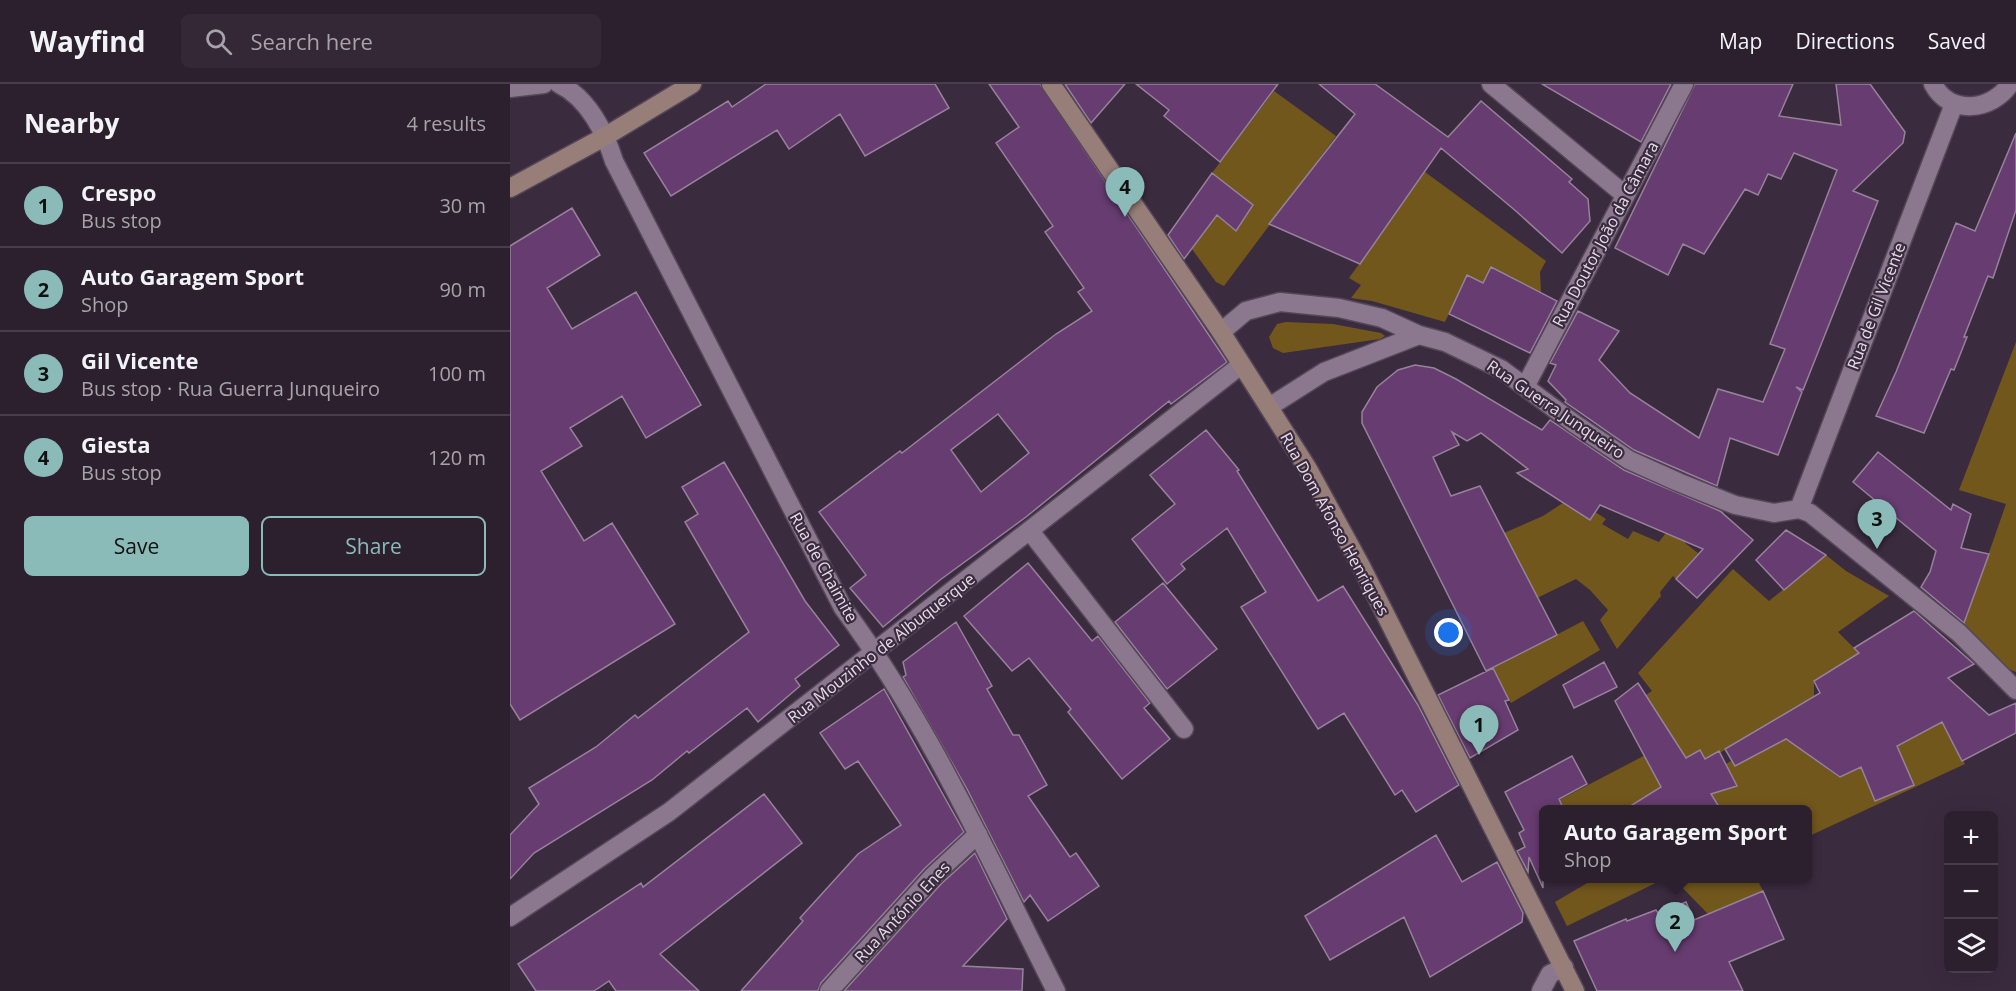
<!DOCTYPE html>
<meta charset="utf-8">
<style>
:root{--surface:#2c202f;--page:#342837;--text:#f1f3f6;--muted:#a6a3aa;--line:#483e4b;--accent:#8bbbb9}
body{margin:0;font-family:"Open Sans",sans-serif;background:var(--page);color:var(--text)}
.controls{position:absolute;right:18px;bottom:18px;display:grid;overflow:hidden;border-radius:9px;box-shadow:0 6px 24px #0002}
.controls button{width:54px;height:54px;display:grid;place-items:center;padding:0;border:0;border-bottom:2px solid var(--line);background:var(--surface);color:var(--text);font:30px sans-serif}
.you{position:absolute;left:939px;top:549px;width:21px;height:21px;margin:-15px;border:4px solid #fff;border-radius:50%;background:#1a73e8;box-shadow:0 0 0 9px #1a73e833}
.badge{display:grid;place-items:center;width:39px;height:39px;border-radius:50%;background:var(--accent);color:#111;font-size:20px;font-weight:700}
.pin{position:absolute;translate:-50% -50px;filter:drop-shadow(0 2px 3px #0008)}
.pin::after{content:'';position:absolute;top:32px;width:21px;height:18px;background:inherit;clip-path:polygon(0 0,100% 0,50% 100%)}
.popup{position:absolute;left:1029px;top:721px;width:273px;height:78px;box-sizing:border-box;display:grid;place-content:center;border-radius:9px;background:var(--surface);filter:drop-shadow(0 2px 4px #0005);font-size:20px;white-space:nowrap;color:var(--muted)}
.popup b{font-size:22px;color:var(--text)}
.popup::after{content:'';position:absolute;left:50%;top:100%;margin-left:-12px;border:12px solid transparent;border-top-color:var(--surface)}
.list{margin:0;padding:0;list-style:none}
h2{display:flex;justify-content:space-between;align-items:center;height:78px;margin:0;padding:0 24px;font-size:26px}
h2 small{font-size:20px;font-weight:400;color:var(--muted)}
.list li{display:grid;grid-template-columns:39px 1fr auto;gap:18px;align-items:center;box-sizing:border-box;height:84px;padding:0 24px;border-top:2px solid var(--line)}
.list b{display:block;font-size:22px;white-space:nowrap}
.list p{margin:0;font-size:20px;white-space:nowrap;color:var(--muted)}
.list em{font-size:20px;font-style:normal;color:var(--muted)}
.actions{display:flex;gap:12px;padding:18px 24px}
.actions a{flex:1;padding:14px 0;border:2px solid var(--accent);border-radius:9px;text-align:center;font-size:21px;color:var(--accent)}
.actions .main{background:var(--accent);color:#111}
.icon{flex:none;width:33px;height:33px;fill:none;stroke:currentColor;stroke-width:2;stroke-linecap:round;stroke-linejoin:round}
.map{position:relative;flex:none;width:1506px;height:907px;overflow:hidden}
header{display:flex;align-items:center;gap:36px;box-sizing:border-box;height:84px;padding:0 30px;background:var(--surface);border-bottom:2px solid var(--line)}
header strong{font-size:28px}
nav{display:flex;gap:33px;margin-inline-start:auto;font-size:21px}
.search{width:420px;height:54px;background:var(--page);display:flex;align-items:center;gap:15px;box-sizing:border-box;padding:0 21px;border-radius:9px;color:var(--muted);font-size:22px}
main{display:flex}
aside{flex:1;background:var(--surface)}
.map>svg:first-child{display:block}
</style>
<header>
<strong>Wayfind</strong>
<div class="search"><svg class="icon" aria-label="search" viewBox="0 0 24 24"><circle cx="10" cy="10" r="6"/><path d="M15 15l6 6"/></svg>Search here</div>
<nav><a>Map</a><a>Directions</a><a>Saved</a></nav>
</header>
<main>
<aside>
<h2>Nearby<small>4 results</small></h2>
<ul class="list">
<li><span class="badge">1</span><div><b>Crespo</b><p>Bus stop</p></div><em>30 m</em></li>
<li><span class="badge">2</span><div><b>Auto Garagem Sport</b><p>Shop</p></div><em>90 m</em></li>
<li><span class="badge">3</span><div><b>Gil Vicente</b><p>Bus stop · Rua Guerra Junqueiro</p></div><em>100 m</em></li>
<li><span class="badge">4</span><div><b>Giesta</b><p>Bus stop</p></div><em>120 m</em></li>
</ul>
<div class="actions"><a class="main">Save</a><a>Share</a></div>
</aside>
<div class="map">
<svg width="1506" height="907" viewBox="0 0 1506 907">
<rect width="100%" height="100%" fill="#3b2b3f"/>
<path fill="#72571d" d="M764,7L826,52L714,202L706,198L682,165L707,131L726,146L743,121L702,89Z
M915,88L1036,177L1030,188L1031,209L996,207L1002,193L981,183L973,199L957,191L935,238L862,217L841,214L851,201L839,194Z
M776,238L823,240L871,249L875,252L870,255L773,269L763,264L759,253L767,240Z
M1506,258V588L1498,585L1454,540L1496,420L1449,406Z
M1062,413L1096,435L1092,440L1118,455L1123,447L1149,458L1181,416L1214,428L1200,448L1190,441L1175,459L1188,469L1166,495L1163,492L1150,508L1151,512L1107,565L1090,536L1098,526L1080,506L1066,495L1027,514L994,449L1033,432Z
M1316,471L1336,487L1379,512L1328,548L1349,569L1304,597V613L1196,677L1176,674L1136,611L1142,607L1128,589L1223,485L1259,517Z
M1073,537L1090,566L1001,619L983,584Z
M1458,624L1439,650L1455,680L1297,753V726L1211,725L1201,710L1227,702L1216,680L1241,665L1253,667L1284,651L1295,669L1329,693Z
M1147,665L1165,694L1116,725L1033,726V736L1014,746L1009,737Z
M1084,795V794L1154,795L1057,842L1045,818Z
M1164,795H1247L1253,807L1198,830Z"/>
<path fill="#673c70" stroke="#96829a" stroke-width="1.5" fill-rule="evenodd" d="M256,0H425L439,24L355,72L330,30L279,65L267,46L161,112L134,69L218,17L222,23Z
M479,0H530L717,278L661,320L659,317L516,433L430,496L373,543L340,504L356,491L309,428L390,367L392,369L546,250L582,227L568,208L574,204L535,148L543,142L486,59L509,43ZM488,330L519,369L471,408L441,366Z
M555,0H615L581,39Z
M626,0H768L710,78L654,32L659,26Z
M809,0H865L938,53L971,17L1062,95L1059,98L1078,115L1080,137L1052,169L1007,128L931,64L850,180L759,140L845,30Z
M1032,0H1161L1131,58Z
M1185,0H1283L1269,32L1331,41L1326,0H1360L1395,48L1393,59L1343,107L1368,117L1293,306L1286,303L1292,308L1268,371L1220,354L1207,402L1124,366L1055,318L1056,316L1038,297L1046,281L1040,279L1068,227L1109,247L1089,276L1120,309L1189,354L1208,305L1253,318L1275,265L1260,260L1327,86L1284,69L1271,95L1258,90L1248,111L1235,105L1194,170L1173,160L1158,191L1105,164Z
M1506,49V126L1483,194L1478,192L1454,253H1457L1444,286L1441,285L1414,349L1366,332L1386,288L1446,139L1465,147Z
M702,89L743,121L726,147L707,131L674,175L658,151Z
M62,124L90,171L37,204L62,245L126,208L191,321L136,354L112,312L60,344L72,362L31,387L74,457L102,439L165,540L10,636L0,620V162Z
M981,183L1047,217L1020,269L939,230L957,191L973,199Z
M905,281L924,284L946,295L1032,346L1040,336L1114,386L1210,427L1243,456L1187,514L1166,495L1193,465L1090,421L1080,436L1007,389L1018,385L971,349L957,357L942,348L949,361L923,373L941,412L970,402L1047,551L976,587L852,339V328L867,303L888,286Z
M696,346L729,386L727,387L808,517L833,502L908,621L949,701L906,728L892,706L885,711L834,629L808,645L731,523L756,508L717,444L671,480L675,485L657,500L622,455L665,420L640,391Z
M1368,368L1441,426L1443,420L1461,430L1451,464L1479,470L1454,539L1411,503L1420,488L1426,467L1343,398Z
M214,378L295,517L329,561L285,595L290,602L248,638L237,624L179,669L177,667L142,696L24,769L0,795V751L29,720L19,704L86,663L125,631L128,634L239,548L175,438L188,430L172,403Z
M1276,446L1316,471L1274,506L1246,476Z
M518,479L582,557L588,552L640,619L634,624L660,655L612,695L558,628L561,625L519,574L502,587L454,532Z
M653,499L707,565L657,605L605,538Z
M1404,527L1464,580L1438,594L1479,631L1506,619V649L1452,677L1432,638L1387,662L1404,701L1365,717L1351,683L1330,693L1276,655L1225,682L1215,665L1310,609L1304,597L1349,569L1344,564Z
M446,538L482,602L477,605L503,651H509L537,701L518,712L560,773L566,769L589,802L538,837L520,811L514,818L457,705L393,593L396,591L393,578Z
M1094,578L1107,603L1064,624L1053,601Z
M983,584L999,616L995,617L1008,646L960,674L928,611Z
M1128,599L1176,674L1190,666L1195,675L1209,667L1227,702L1201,710L1211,726H1114L1151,703L1105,617Z
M374,605L454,748L415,784L311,899L308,907H231L293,837L290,834L348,770L391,741L348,677L335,685L310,649Z
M1062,672L1077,700L1049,715L1054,726H1033V804L1019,773L1018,788L1007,767L1015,763L1009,749L1014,746L995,708Z
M254,710L292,759L150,870L189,907H106L99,897L84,907H26L8,880L131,799L133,803Z
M926,751L952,798L987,778L1013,829L1012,838L920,893L894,833L820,876L795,832Z
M465,769L497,835L453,882L513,885L512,907H334L431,800Z
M1253,807L1274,855L1219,878L1233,907H1087L1064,857L1116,835L1117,837L1146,826L1148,829L1176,818L1184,836Z"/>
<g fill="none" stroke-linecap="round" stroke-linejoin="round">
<defs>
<path id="street" d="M49,0C78,14 95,48 104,77L333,524C420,641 480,777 546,907
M981,0L1115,111
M1423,0C1440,32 1482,27 1500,0
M0,4L34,0
M711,248L736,227L770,218L829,224L872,234L909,251L935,258L991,285L1065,340L1119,376L1168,398L1225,421L1264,429L1289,425L1300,429L1449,549L1506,606
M1016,301L1174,0
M759,323L814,288L909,251
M1289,425L1444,20
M520,447L674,645
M0,833L159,728L731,281
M319,907L423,792L468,750
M1031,907L1040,890L1054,883"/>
<path id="secondary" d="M541,0L711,248L798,385L851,482L1065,907
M0,104L96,52L182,0"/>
</defs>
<use href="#street" stroke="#554758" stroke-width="21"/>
<use href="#secondary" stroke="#554758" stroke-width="21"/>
<use href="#street" stroke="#8b788f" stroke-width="18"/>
<use href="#secondary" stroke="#977e78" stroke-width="18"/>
</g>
<g text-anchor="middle" stroke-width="4.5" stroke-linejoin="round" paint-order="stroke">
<g font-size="16" fill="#e6dce8" stroke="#3b2b3f">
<text transform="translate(1095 150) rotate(-62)" y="6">Rua Doutor João da Câmara</text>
<text transform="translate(1366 222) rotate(-69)" y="6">Rua de Gil Vicente</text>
<text transform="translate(1046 325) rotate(34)" y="6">Rua Guerra Junqueiro</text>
<text transform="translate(825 440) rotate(61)" y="6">Rua Dom Afonso Henriques</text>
<text transform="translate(314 483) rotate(61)" y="6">Rua de Chaimite</text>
<text transform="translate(371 564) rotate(-38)" y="6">Rua Mouzinho de Albuquerque</text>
<text transform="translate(392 828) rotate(-47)" y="6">Rua António Enes</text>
</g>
</g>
</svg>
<div class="controls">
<button>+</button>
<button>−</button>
<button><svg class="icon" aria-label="layers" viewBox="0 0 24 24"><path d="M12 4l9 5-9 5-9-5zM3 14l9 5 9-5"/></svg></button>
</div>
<div class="you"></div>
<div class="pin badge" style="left:969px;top:671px">1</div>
<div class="pin badge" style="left:1165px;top:868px">2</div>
<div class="popup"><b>Auto Garagem Sport</b>Shop</div>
<div class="pin badge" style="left:1367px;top:465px">3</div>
<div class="pin badge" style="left:615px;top:133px">4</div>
</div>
</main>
